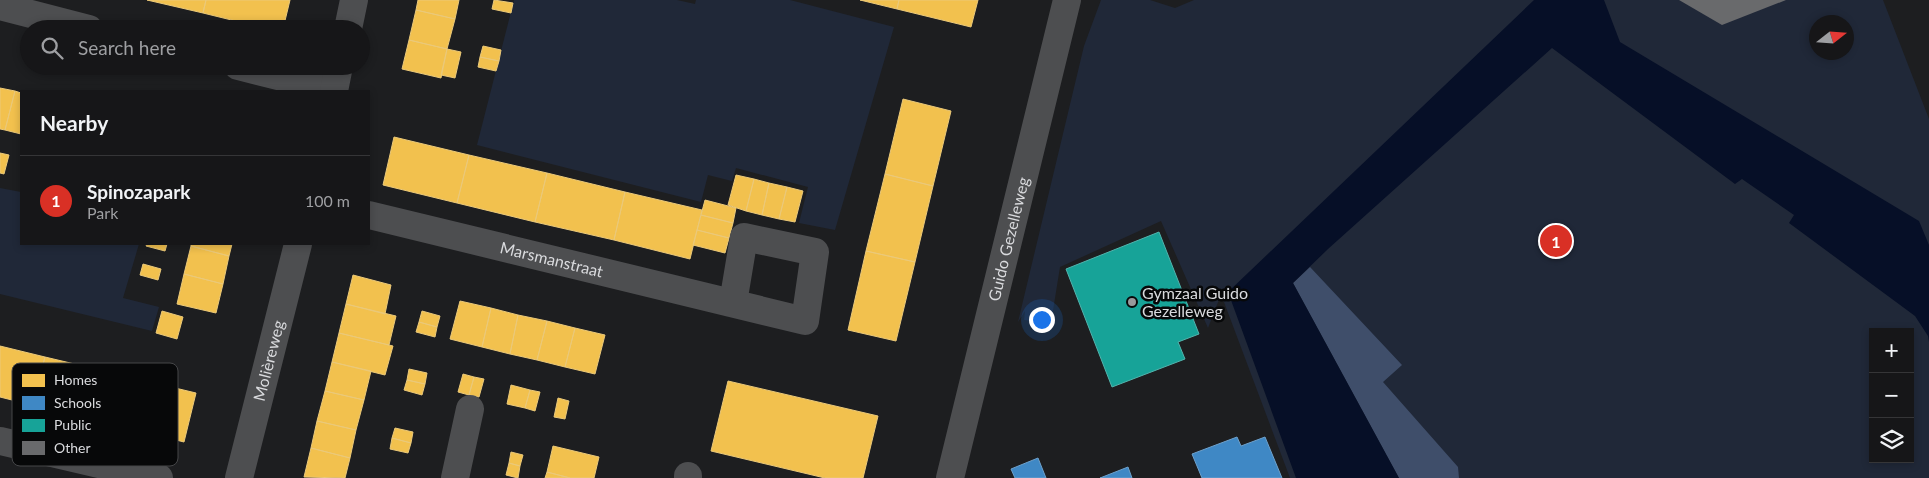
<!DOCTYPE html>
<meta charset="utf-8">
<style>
:root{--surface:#161618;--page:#1f1f21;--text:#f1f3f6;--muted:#9e9fa2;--line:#353537;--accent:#d93025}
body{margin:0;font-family:Lato,sans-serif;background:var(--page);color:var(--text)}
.controls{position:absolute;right:15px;bottom:15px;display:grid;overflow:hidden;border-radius:0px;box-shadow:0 2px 8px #0003}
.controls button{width:45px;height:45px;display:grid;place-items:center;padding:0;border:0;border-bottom:1px solid var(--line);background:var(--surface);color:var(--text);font:25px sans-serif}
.compass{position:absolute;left:1809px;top:15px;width:45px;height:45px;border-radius:50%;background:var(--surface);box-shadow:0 2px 8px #0003;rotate:73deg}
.you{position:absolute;left:1041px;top:319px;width:18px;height:18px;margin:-12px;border:4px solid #fff;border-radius:50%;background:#1a73e8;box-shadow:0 0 0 8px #1a73e833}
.badge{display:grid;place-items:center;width:32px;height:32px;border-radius:50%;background:var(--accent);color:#fff;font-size:16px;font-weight:700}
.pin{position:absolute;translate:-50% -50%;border:2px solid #fff;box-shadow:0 1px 5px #0006}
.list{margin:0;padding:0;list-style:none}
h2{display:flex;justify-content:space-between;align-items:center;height:65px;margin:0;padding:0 20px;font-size:21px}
h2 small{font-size:16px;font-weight:400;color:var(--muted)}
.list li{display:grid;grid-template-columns:32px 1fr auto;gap:15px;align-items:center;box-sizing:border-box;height:90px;padding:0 20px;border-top:1px solid var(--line)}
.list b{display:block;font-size:19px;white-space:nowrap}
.list p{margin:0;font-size:16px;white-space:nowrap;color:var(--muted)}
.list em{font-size:16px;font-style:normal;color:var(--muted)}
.icon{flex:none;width:28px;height:28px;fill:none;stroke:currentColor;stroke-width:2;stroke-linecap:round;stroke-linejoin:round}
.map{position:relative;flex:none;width:1929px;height:478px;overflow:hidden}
.search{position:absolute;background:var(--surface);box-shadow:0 2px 8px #0003;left:20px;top:20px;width:350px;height:55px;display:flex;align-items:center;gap:12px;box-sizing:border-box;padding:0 18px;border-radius:28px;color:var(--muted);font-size:19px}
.panel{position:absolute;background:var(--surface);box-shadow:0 2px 8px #0003;left:20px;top:90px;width:350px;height:155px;border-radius:0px}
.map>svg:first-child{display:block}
</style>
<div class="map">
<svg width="1929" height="478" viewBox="0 0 1929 478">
<rect width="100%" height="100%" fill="#1d1e20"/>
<path fill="#202838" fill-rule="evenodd" d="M514,0H677L695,4L696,0H790L894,27L835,230L799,223L808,187L736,168L732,181L708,175L701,202L477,145Z
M1101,0H1150L1175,8L1194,0H1883L1929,119V478H1290L1224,302L1220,297L1208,328L1161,221L1060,267L1051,323L1024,320L1025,311L1018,322L1084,46ZM1816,22H1846V52H1816ZM1873,332H1910V459H1873Z
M0,188L21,192V244H139L123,298L159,307L152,331L0,294Z"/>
<path fill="#3f4e6a" d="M1310,267L1402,365L1383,382L1458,467L1459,478H1399L1293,283Z"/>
<path fill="#060f27" d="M1534,0H1604L1620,42L1919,221L1929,245V342L1928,336L1915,316L1789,223L1794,215L1742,179L1735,184L1552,48L1328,249L1293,283L1399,478H1296L1228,292Z"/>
<path fill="#f2c14e" stroke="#ebc979" d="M147,0H206L203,13Z
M206,0H290L283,29H268L203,13Z
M418,0H459L455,19L416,10Z
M494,0L513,3L511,13L492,9Z
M860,0H899L897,9Z
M899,0H978L971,27L897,9Z
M416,10L455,19L447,49L409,40Z
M409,40L447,49L441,78L402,69Z
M483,46L501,50L499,61L480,57Z
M447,49L461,52L455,78L441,75Z
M480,57L499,61L496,71L478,67Z
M0,88L15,91L5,130L0,129Z
M15,91L21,93V134L5,130Z
M903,99L951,111L933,186L885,174Z
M394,137L469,155L457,203L383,185Z
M0,153L9,155L4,174L0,173Z
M469,155L547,173L535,222L457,203Z
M547,173L625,192L614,240L535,222Z
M885,174L933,186L915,262L866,251Z
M736,175L754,179L746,211L728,205Z
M754,179L769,183L762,215L746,211Z
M769,183L787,187L779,219L762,215Z
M787,187L803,191L795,222L779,219Z
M625,192L702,210L690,259L614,240Z
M705,200L736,208L733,223L701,215Z
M701,215L733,223L729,238L697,230Z
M697,230L729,238L725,253L693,245Z
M147,244H167L165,251L146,246Z
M191,244H232L229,256L191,246Z
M191,246L229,256L223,284L184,274Z
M866,251L915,262L896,341L848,330Z
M143,264L161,269L158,280L140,275Z
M184,274L223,284L216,313L177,304Z
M353,275L391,285L385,314L346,304Z
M460,301L491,308L482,347L450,339Z
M346,304L396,316L389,345L339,333Z
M491,308L518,315L510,354L482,347Z
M162,311L183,317L177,339L156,333Z
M422,311L440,316L437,327L419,322Z
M518,315L547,321L537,360L510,354Z
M547,321L575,328L565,367L537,360Z
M419,322L437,327L435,337L416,332Z
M575,328L605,335L595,374L565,367Z
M339,333L393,346L385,375L332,362Z
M0,346L45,357L32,405L0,397Z
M45,357L121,375L109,423L32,405Z
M332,362L371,371L364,400L325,391Z
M409,369L427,373L425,384L407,380Z
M463,374L474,377L469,395L458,392Z
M121,375L196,393L184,442L109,423Z
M474,377L484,379L479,397L469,395Z
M407,380L425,384L422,395L404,390Z
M728,381L878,416L863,478H825L711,451Z
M511,385L530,390L525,408L507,404Z
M530,390L540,392L535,411L525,408Z
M325,391L364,400L356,430L317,421Z
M558,398L569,401L565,419L554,417Z
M317,421L356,430L350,458L311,448Z
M395,428L413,432L411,443L392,438Z
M392,438L411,443L408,453L390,449Z
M553,446L599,457L594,478H570L547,472Z
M311,448L350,458L345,478L304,477Z
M511,452L523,455L520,466L509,463Z
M509,463L520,466L518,478L506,475Z
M547,472L570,478H545Z"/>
<path fill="#3f88c5" stroke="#6ea1cc" d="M1237,437L1241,446L1265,437L1282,478H1202L1192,454Z
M1038,458L1046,478H1015L1011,469Z
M1128,467L1132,478H1100Z"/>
<path fill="#17a398" stroke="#52b4ad" d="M1159,232L1199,334L1178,342L1185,359L1112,387L1066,269Z"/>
<path fill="#696a6c" d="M1679,0H1786L1722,25Z"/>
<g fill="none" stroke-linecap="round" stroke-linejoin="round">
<g stroke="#4d4e50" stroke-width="28">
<path d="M0,6L89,29"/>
<path d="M348,29L354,0"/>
<path d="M238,66L334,90"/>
<path d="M334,91L339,66"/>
<path id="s1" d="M369,215L805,321L815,252L744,237L733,303"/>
<path d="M0,441L159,478"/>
<path id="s2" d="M239,478L298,244"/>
<path d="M455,478L470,409"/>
<path d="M688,478V476"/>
<path id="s3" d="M950,478L1067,0"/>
</g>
</g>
<circle fill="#98999c" stroke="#070809" stroke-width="2" cx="1132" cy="302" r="5"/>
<g text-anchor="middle" stroke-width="5" stroke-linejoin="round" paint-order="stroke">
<g font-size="16" fill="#dadbde" stroke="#070809">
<text dy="6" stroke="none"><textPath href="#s3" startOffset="246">Guido Gezelleweg</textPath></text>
<text dy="6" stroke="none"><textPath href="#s1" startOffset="188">Marsmanstraat</textPath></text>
<text dy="6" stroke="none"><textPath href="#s2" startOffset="121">Molièreweg</textPath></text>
</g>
<g font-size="16" fill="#dadbde" stroke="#070809" text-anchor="start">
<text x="1142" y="299">Gymzaal Guido<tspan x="1142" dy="18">Gezelleweg</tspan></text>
</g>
</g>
<rect x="12" y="363" width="166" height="103" rx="8" fill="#070809" stroke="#464749" stroke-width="1"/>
<rect x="22" y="374" width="23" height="13" fill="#f2c14e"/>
<rect x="22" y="396" width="23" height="14" fill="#3f88c5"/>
<rect x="22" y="419" width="23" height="13" fill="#17a398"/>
<rect x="22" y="441" width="23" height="14" fill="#696a6c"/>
<g font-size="14" fill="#dadbde">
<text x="54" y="385">Homes</text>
<text x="54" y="408">Schools</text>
<text x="54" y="430">Public</text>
<text x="54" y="453">Other</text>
</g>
</svg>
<div class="controls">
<button>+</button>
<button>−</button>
<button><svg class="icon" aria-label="layers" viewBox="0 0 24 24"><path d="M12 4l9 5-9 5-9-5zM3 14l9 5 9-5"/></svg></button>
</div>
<svg class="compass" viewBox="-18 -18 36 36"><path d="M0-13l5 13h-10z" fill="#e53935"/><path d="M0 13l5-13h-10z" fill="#9e9fa2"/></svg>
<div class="you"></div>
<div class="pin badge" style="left:1556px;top:241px">1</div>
<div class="search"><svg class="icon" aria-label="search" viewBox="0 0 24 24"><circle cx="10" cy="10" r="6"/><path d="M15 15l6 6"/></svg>Search here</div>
<section class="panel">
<h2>Nearby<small></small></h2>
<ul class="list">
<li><span class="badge">1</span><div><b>Spinozapark</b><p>Park</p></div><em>100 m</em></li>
</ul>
</section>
</div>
